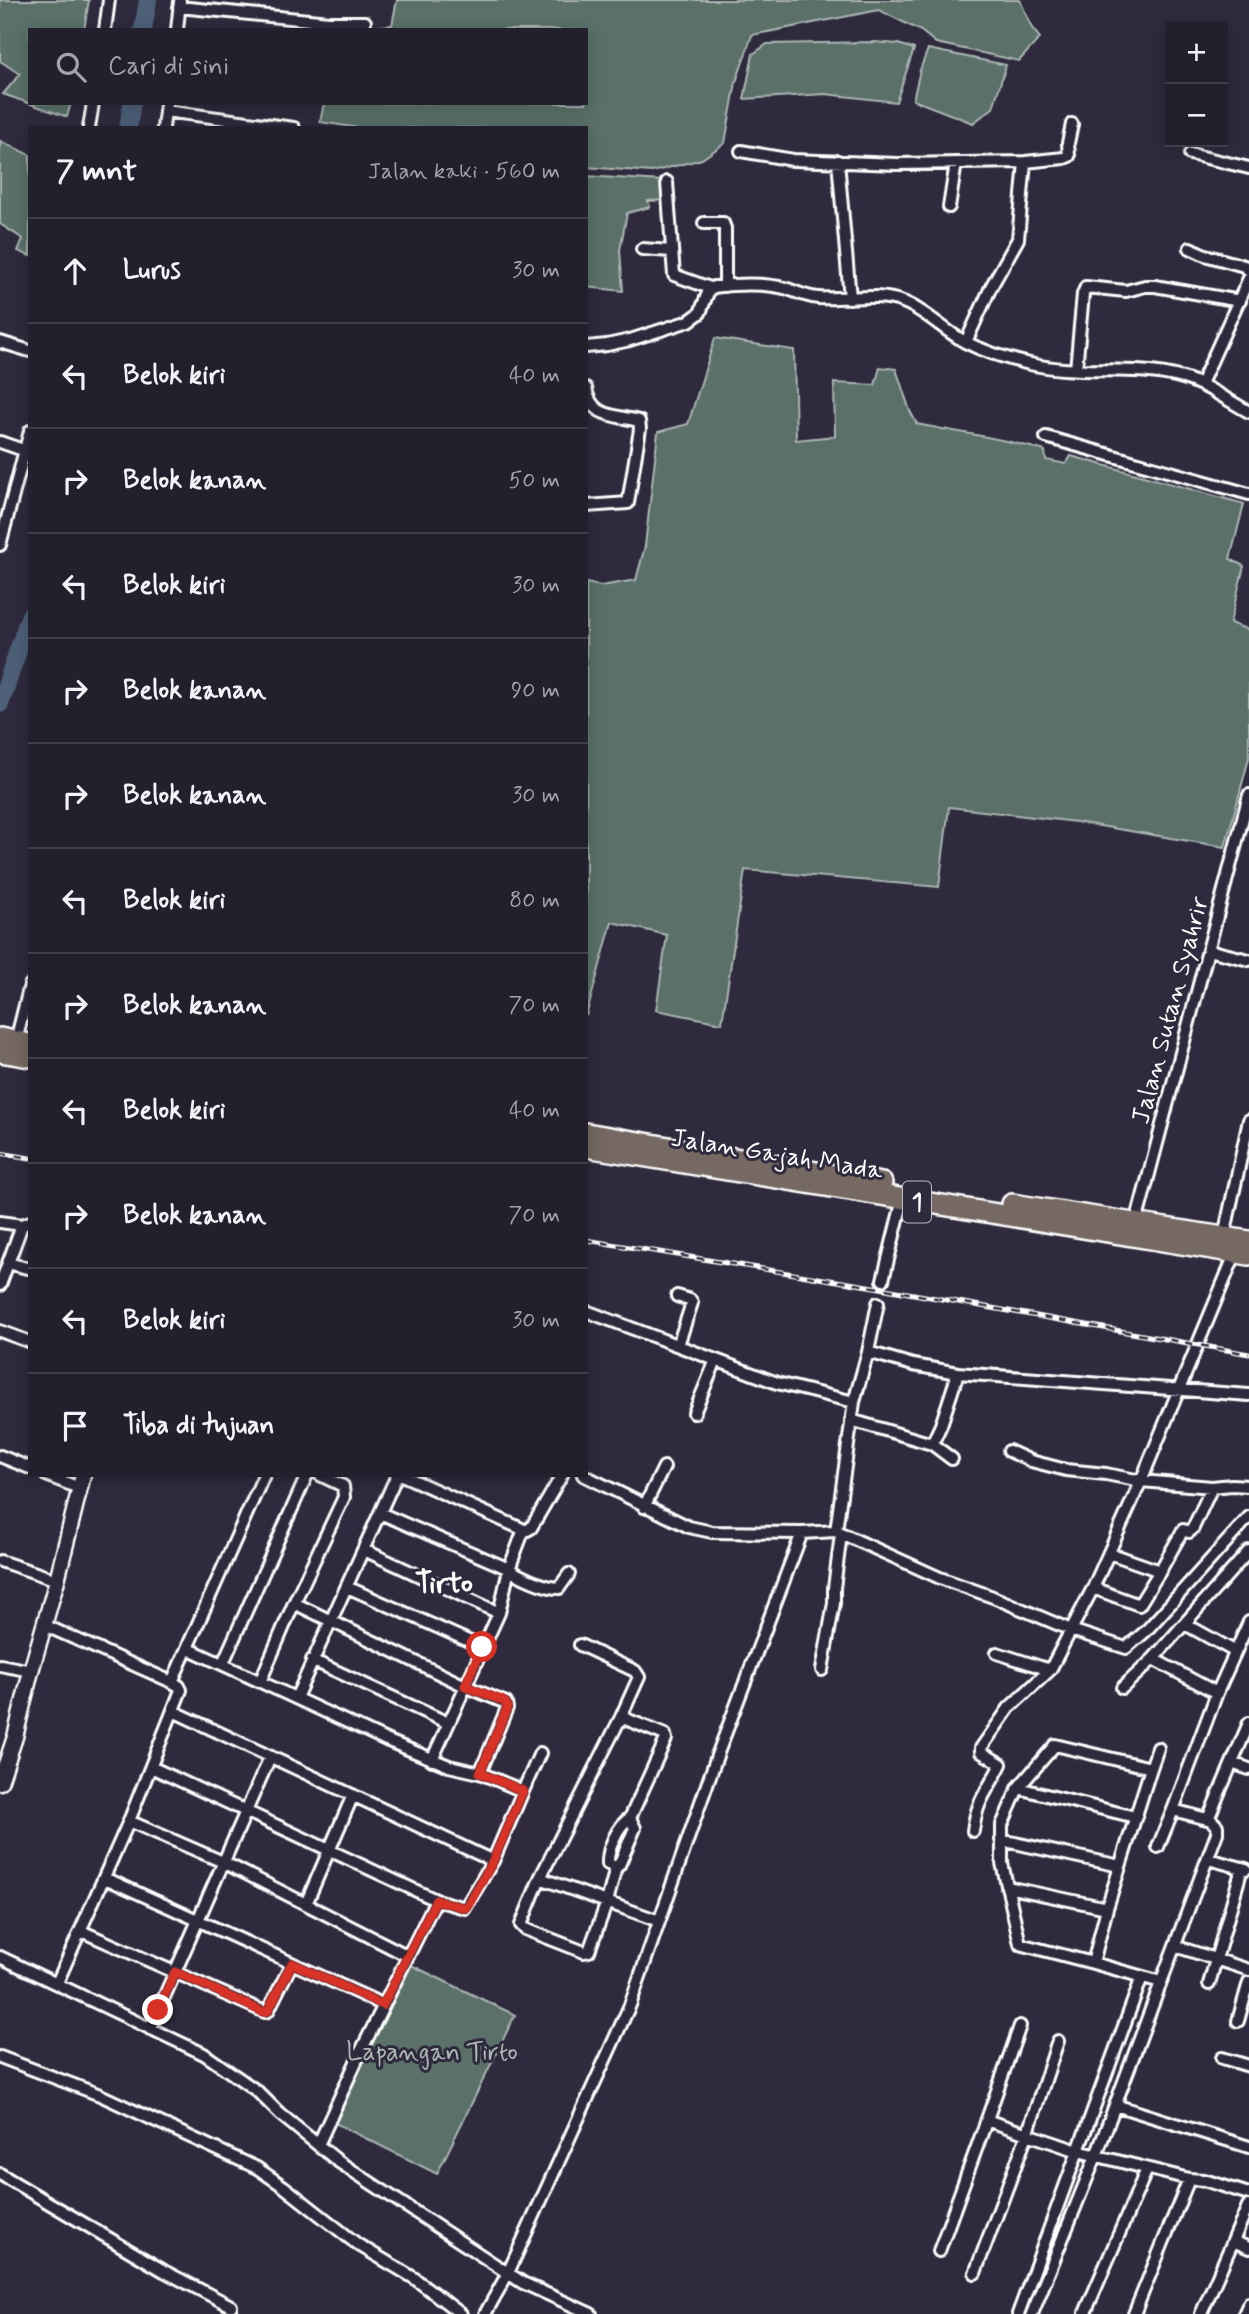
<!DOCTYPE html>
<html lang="id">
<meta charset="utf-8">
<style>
:root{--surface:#23202e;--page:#2f2d3a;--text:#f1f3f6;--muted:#a3a3aa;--line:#403e4a}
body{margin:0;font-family:Mynerve,sans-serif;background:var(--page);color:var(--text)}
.controls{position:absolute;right:21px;top:21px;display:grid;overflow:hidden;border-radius:0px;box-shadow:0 4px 18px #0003}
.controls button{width:63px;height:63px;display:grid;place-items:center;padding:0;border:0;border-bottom:2px solid var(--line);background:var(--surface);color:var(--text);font:35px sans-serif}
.stop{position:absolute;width:21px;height:21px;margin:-16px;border:5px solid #d93025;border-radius:50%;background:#fff}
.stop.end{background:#d93025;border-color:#fff;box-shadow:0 2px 7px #0008}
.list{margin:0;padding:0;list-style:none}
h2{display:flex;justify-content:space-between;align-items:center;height:91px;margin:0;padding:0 28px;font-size:30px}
h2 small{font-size:23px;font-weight:400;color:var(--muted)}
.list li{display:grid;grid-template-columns:46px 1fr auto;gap:21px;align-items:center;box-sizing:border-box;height:105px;padding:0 28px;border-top:2px solid var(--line)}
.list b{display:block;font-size:26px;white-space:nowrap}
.list em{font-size:23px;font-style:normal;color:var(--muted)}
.icon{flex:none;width:38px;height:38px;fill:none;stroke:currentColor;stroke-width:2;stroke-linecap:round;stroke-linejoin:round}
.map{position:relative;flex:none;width:1249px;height:2314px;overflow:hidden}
.search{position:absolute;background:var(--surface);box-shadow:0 4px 18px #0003;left:28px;top:28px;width:560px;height:77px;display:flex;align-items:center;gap:18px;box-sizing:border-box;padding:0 24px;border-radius:0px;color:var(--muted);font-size:26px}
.panel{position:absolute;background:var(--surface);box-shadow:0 4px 18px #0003;left:28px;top:126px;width:560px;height:1351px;border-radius:0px}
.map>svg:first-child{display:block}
</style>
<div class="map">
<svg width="1249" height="2314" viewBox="0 0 1249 2314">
<rect width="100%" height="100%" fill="#2f2a3d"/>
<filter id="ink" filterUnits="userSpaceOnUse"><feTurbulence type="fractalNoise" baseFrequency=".0143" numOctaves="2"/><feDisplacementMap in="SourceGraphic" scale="14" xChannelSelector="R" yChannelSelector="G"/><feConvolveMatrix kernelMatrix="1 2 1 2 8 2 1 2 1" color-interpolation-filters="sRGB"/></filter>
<g filter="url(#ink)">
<path fill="#5a6f69" stroke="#acb7b4" stroke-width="2" d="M0,0H89L84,30H30V103H71L67,117L3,94L20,74L0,61Z
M397,0H1020L1032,28L1040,38L1019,61L936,43L921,31L879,10L752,35L736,82L725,143L702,159L652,172L586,167V128H359L320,122L324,103H586V30H339L392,25Z
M874,42L898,44L914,49L896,102L825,94L744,99L753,54L767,44Z
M928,49L1006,65L993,108L973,123L913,100L920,70Z
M0,141L30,155V256L18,251L23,239L0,224Z
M586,176L662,181L665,200L648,201L650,207L627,213L620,250L623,291L586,287Z
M715,338L794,350L796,440L835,436L834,383L875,385L880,367L896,369L910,411L917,424C959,433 1004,438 1045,451L1046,460L1066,464L1071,456L1244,504L1230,559L1244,566L1230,623L1249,630V758L1225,847L1076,822L949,807L939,887L745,870L722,1023L656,1010L667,935L612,922L586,1016V583L601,586L636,580L645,546L658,432L688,424Z
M409,1964L515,2015L437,2174L333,2122Z"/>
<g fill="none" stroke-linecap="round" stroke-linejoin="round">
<path stroke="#4e6078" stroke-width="18" d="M143,30L148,0
M128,128L132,103
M0,704L30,615"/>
<defs>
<path id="street" d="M179,7L329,22H365
M105,30L109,0
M177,30L180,1
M165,111L294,128
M89,128L93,103
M163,128L166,103
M741,151L793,160L897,164L1025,162L1064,158L1069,156L1068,143L1072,124
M1190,154L1249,168
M838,161L850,298
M667,182L674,275L710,288
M949,207L956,163
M704,223H723L725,228V286
M1190,248L1205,255L1244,266L1249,270
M642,249L672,251
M0,342L30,351
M966,342L991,287L1018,239L1025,162
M586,347L607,345L630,340L689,321L700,313L709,290L714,287C737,284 765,283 788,289C798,293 807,297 818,298C845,300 877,292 903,302C923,309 945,331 965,342C985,352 1008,359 1030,364C1080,376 1134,364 1183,378C1207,385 1227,400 1249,412
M1076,369L1083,294L1086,287L1126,291L1145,286H1155L1240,301
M1201,384L1249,278
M586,388C591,418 615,415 639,421L640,429L628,503L586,506
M1046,437L1249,494
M0,442L26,451
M0,545L30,431
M1208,950L1249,960
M16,1041L30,985
M0,1222L22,1225L30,1222
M1135,1227L1249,795
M1223,1241L1249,1120
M8,1263L27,1268
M883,1280L903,1199
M0,1285L22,1225
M677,1296L690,1300L692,1303L678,1345
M586,1311L777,1383L854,1402L868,1352L913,1365L958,1373L1249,1395
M0,1331L30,1342
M868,1352L878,1303
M694,1413L716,1360
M851,1420L932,1444L952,1459
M932,1444L941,1425L958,1373
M1009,1451L1031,1461L1066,1470L1106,1474L1141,1481L1212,1487L1232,1485L1249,1486
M0,1456L30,1468
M46,1475L79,1488
M402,1475L522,1529L523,1532L509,1569L499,1613L432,1760
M583,1475L689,1527L712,1532L802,1533L836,1531L854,1402
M644,1507L664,1467
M380,1513L509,1569C521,1577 545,1588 559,1588L569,1574
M836,1531L940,1578L993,1597L1071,1630L1126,1648L1146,1631L1249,1517
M523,1532L531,1528L562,1475
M364,1550L499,1613
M1109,1553L1160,1571L1183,1530L1189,1532L1193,1528L1212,1487
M0,1561L57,1580
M347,1587L482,1647
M1093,1588L1139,1605L1160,1571
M294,1603L465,1686L506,1703L507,1708L480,1773
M1185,1624L1234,1651
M44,1625L172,1682L179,1686L181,1690L129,1821L57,1983
M580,1645L635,1671L639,1677L621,1717L540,1878L659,1921
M997,1653L1050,1670
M1153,1659L1217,1693
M312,1660L448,1723
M223,1663L307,1475
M0,1665L31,1671
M822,1670L834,1603V1588L841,1534
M172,1682L264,1475
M260,1682L294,1603L344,1497L343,1486L320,1475
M1122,1688L1153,1659L1249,1551
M296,1698L397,1475
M173,1711L493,1861
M1055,1745L1151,1768L1107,1908L1093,1963L1020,1944L1002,1863V1825L1018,1788Z
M1232,1763L1249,1769
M151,1767L436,1900L465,1908L493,1861L523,1791L480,1773L449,1766L386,1740L187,1648
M1151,1768L1158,1748
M1018,1788L1135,1817
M523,1791L540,1753
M1208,1819L1249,1723
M129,1821L223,1862L408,1956
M973,1831C977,1798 988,1791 1001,1764L981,1752V1748L1009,1708L1050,1670L1093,1588L1141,1481L1236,1252
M1001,1840L1120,1866
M1158,1847L1173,1810
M1208,1859L1246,1869
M616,1867L608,1864C607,1849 618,1825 630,1818L666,1739L665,1735L621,1717
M105,1878L384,2005
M540,1878L521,1925L525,1929L584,1952L589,1951L607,1902L616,1867L619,1865L635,1828L630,1818
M1007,1887L1107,1908
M306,1904L353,1795
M81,1931L265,2012L268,2011L292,1963
M1175,1946L1249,1970
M0,1957L204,2054L257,2091L280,2114L339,2162L523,2283L591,2314
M1093,1963L1161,1982
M1209,1984L1242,1868
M1238,2021L1249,1982
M150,2029L270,1757
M0,2057L100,2095L257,2168L283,2186L357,2244L414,2278L461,2314
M1222,2058L1249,2066
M1115,2105L1249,2147
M986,2122L1020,2026
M318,2145L361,2051L436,1900
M0,2174L164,2271L231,2306
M1233,2241L1248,2206
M939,2251L986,2122H992L1078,2151L1189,2179L1204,2180L1249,2194
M975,2273L1027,2135L1058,2041
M1085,2313L1147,2169
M485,2314L508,2273L630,2005L718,1753L802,1533
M1018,2314L1142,1977
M1032,2314L1096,2156L1217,1833V1826L1211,1820L1173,1810L1217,1693L1249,1622
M1134,2314L1189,2179
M1201,2314L1233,2241L1249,2248
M1244,2314L1249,2303"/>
<path id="secondary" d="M0,1782L15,1737L31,1671L57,1580L83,1475"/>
<path id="highway" d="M0,1038L30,1044
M0,1052L30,1057
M586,1133L882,1183
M586,1147L1249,1255
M1012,1204L1249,1241"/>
</defs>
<use href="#street" stroke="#fff" stroke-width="16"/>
<use href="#secondary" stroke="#fff" stroke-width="19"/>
<use href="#highway" stroke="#fff" stroke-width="24"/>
<use href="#street" stroke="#2f2a3d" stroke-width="10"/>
<use href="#secondary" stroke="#2f2a3d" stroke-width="14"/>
<use href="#highway" stroke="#766964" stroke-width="19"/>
<defs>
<path id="rail" d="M0,1153L30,1158
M586,1240L880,1288L1249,1354"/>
</defs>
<use href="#rail" stroke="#fff" stroke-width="5"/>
<use href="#rail" stroke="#2f2a3d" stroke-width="2.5" stroke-dasharray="8" stroke-linecap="butt"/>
</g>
</g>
<g fill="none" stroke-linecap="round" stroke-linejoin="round" filter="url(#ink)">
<path stroke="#d93025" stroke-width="9" d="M158,2010L175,1972L263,2012L268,2011L292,1963L383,2005L436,1900L465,1908L469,1904L493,1861L523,1791L480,1773L507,1708L506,1703L501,1700L465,1686L482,1647"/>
</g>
<g text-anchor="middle" stroke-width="6" stroke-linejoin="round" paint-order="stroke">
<rect fill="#2f2a3d" stroke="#c1bfc5" stroke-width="2" x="903" y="1181.5" width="28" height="41" rx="5"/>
<g font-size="24" font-weight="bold" fill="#fff">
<text x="917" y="1210">1</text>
</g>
<g font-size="26" fill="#fff" stroke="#2f2a3d">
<text transform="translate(1169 1010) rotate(-75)" y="9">Jalan Sutan Syahrir</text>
<text transform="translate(777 1153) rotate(9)" y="9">Jalan Gajah Mada</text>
</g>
<g font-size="26" fill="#acb7b4" stroke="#2f2a3d">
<text x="432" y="2060">Lapangan Tirto</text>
</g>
<g font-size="30" font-weight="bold" fill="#fff" stroke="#2f2a3d">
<text x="444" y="1592">Tirto</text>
</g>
</g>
</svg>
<div class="controls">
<button>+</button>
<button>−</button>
</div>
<div class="stop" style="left:482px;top:1647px"></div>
<div class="stop end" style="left:158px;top:2010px"></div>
<div class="search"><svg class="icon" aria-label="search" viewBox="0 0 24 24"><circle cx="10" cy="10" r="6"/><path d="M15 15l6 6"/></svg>Cari di sini</div>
<section class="panel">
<h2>7 mnt<small>Jalan kaki · 560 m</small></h2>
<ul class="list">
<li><svg class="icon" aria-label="ahead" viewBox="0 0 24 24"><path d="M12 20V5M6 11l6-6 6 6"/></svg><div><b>Lurus</b></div><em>30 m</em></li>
<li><svg class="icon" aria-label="left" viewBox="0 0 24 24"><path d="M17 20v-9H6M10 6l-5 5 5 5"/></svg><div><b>Belok kiri</b></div><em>40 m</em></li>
<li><svg class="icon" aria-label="right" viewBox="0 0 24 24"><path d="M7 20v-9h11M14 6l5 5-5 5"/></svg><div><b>Belok kanan</b></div><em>50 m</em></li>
<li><svg class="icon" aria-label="left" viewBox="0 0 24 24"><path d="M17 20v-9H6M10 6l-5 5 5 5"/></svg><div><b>Belok kiri</b></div><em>30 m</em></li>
<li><svg class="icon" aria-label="right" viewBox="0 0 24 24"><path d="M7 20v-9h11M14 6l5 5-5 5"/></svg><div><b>Belok kanan</b></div><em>90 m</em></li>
<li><svg class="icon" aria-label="right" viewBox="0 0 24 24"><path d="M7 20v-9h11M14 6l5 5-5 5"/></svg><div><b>Belok kanan</b></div><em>30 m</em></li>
<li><svg class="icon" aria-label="left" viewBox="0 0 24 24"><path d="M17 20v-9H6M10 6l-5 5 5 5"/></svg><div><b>Belok kiri</b></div><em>80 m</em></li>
<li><svg class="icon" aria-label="right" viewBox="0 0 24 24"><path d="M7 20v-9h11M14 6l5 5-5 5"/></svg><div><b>Belok kanan</b></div><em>70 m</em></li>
<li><svg class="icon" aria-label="left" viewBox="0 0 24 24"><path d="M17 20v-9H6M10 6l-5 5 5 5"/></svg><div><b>Belok kiri</b></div><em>40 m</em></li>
<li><svg class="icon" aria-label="right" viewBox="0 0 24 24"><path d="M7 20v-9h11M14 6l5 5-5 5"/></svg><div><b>Belok kanan</b></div><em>70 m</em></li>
<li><svg class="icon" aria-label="left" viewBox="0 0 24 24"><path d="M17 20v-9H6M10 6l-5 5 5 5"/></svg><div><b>Belok kiri</b></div><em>30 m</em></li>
<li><svg class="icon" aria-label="arrive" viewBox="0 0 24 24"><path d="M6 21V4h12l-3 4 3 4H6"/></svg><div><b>Tiba di tujuan</b></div></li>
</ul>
</section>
</div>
